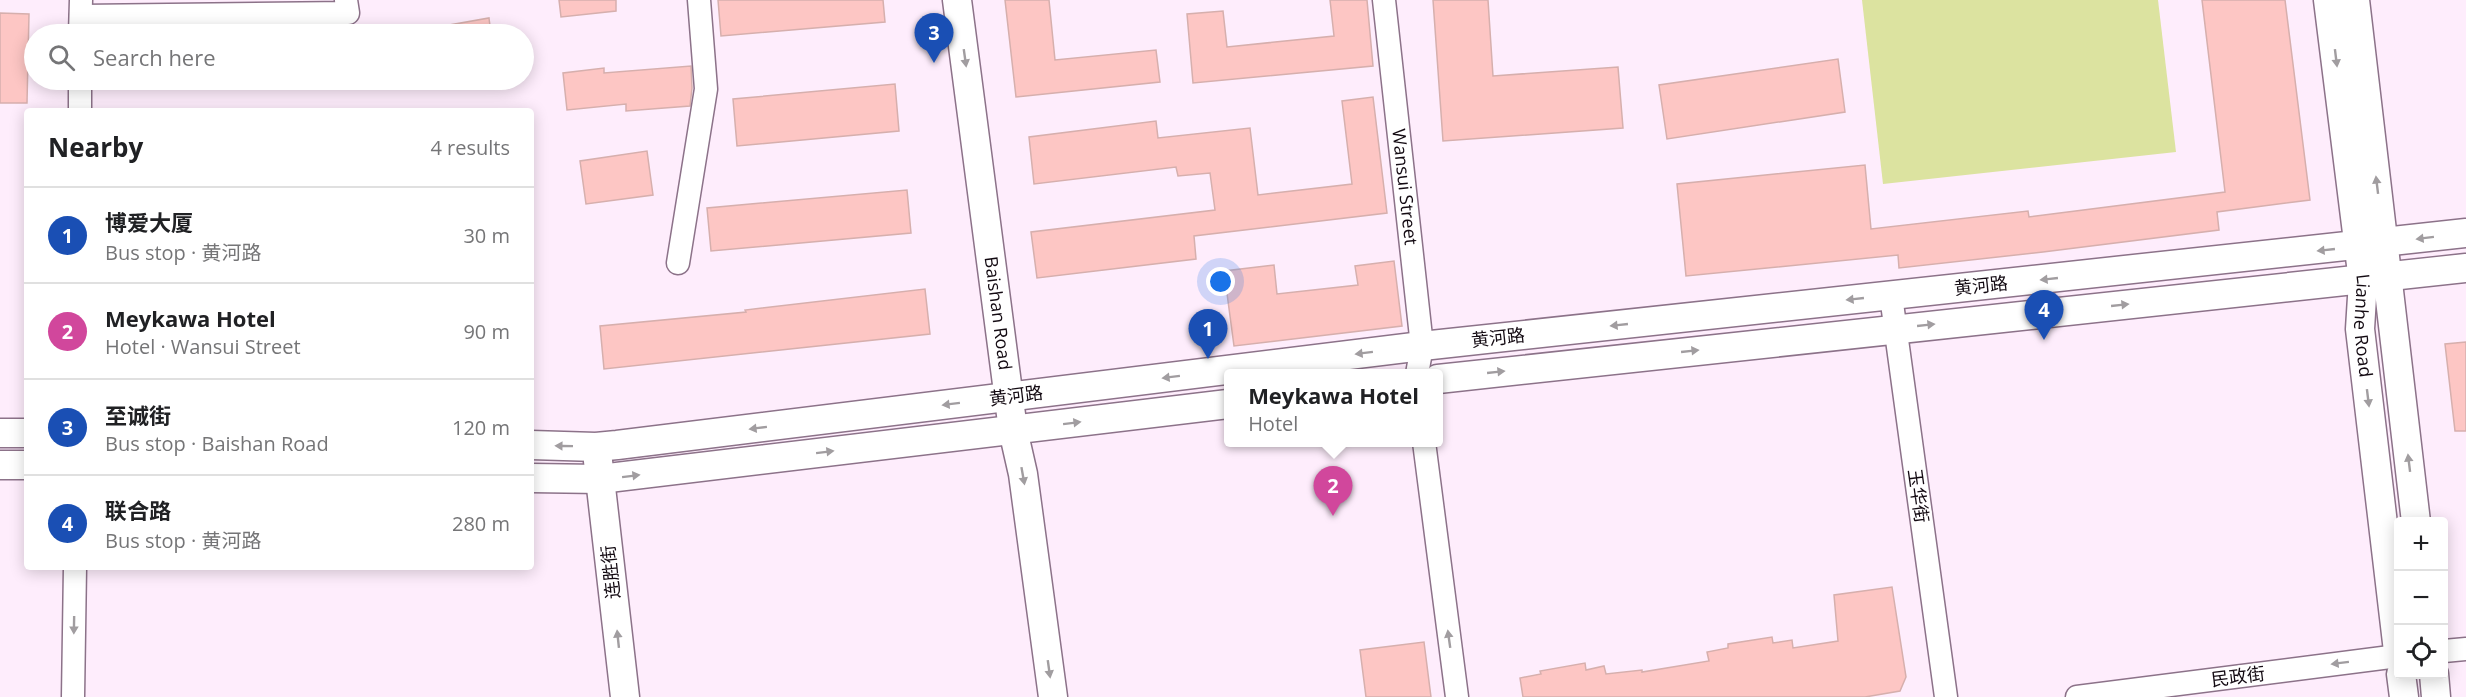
<!DOCTYPE html>
<meta charset="utf-8">
<style>
:root{--surface:#fff;--page:#f6f6f6;--text:#202124;--muted:#757577;--line:#e0e0e0;--accent:#0f766e}
body{margin:0;font-family:"Open Sans","Noto Sans SC",sans-serif;background:var(--page);color:var(--text)}
.controls{position:absolute;right:18px;bottom:18px;display:grid;overflow:hidden;border-radius:6px;box-shadow:0 3px 15px #0003}
.controls button{width:54px;height:54px;display:grid;place-items:center;padding:0;border:0;border-bottom:2px solid var(--line);background:var(--surface);color:var(--text);font:30px sans-serif}
.you{position:absolute;left:1221px;top:282px;width:21px;height:21px;margin:-15px;border:4px solid #fff;border-radius:50%;background:#1a73e8;box-shadow:0 0 0 9px #1a73e833}
.badge{display:grid;place-items:center;width:39px;height:39px;border-radius:50%;background:var(--accent);color:#fff;font-size:20px;font-weight:700}
.pin{position:absolute;translate:-50% -50px;filter:drop-shadow(0 2px 3px #0008)}
.pin::after{content:'';position:absolute;top:32px;width:21px;height:18px;background:inherit;clip-path:polygon(0 0,100% 0,50% 100%)}
.popup{position:absolute;left:1224px;top:369px;width:219px;height:78px;box-sizing:border-box;display:grid;place-content:center;border-radius:6px;background:var(--surface);filter:drop-shadow(0 2px 4px #0005);font-size:20px;white-space:nowrap;color:var(--muted)}
.popup b{font-size:22px;color:var(--text)}
.popup::after{content:'';position:absolute;left:50%;top:100%;margin-left:-12px;border:12px solid transparent;border-top-color:var(--surface)}
.list{margin:0;padding:0;list-style:none}
h2{display:flex;justify-content:space-between;align-items:center;height:78px;margin:0;padding:0 24px;font-size:26px}
h2 small{font-size:20px;font-weight:400;color:var(--muted)}
.list li{display:grid;grid-template-columns:39px 1fr auto;gap:18px;align-items:center;box-sizing:border-box;height:96px;padding:0 24px;border-top:2px solid var(--line)}
.list b{display:block;font-size:22px;white-space:nowrap}
.list p{margin:0;font-size:20px;white-space:nowrap;color:var(--muted)}
.list em{font-size:20px;font-style:normal;color:var(--muted)}
.icon{flex:none;width:33px;height:33px;fill:none;stroke:currentColor;stroke-width:2;stroke-linecap:round;stroke-linejoin:round}
.map{position:relative;flex:none;width:2466px;height:697px;overflow:hidden}
.search{position:absolute;background:var(--surface);box-shadow:0 3px 15px #0003;left:24px;top:24px;width:510px;height:66px;display:flex;align-items:center;gap:15px;box-sizing:border-box;padding:0 21px;border-radius:33px;color:var(--muted);font-size:22px}
.panel{position:absolute;background:var(--surface);box-shadow:0 3px 15px #0003;left:24px;top:108px;width:510px;height:462px;border-radius:6px}
.map>svg:first-child{display:block}
</style>
<div class="map">
<svg width="2466" height="697" viewBox="0 0 2466 697">
<rect width="100%" height="100%" fill="#feedfc"/>
<path fill="#dce3a0" d="M1862,0H2158L2176,152L1883,184Z"/>
<path fill="#fdc6c4" stroke="#d6afad" stroke-width="1.5" d="M559,0H616V11L561,17Z
M718,0H883L885,22L721,36Z
M1005,0H1049L1055,60L1156,50L1160,82L1016,97Z
M1330,0H1367L1373,66L1193,83L1187,14L1223,11L1227,47L1334,36Z
M1433,0H1488L1493,76L1618,67L1623,128L1443,141Z
M2202,0H2285L2310,200L2217,212L2219,230L2043,252L1899,268L1898,255L1686,276L1677,184L1865,165L1871,229L2028,211L2029,217L2225,192Z
M0,13L29,14L27,103H0Z
M489,18L491,34H444V26Z
M1838,59L1845,112L1667,139L1659,85Z
M691,66L692,88L690,106L626,111V104L567,110L563,73L604,68V73Z
M895,84L899,131L737,146L733,99Z
M1373,97L1387,213L1194,236L1196,259L1037,278L1031,232L1215,210L1210,173L1178,176L1176,167L1034,184L1029,137L1156,121L1158,138L1250,128L1258,195L1352,184L1342,101Z
M647,151L653,195L586,204L580,161Z
M907,190L911,233L711,251L707,208Z
M1394,261L1402,326L1234,346L1224,271L1274,265L1277,294L1358,285L1355,266Z
M925,289L930,334L604,369L600,326L746,312L745,310Z
M2466,342V431H2455L2445,344Z
M1892,587L1906,677L1900,691L1865,697H1523L1520,678L1541,674L1540,671L1585,663L1586,670L1604,666L1606,674L1642,670V672L1709,661L1707,652L1728,648V644L1772,637L1773,643L1792,640L1793,648L1838,641L1834,595Z
M1424,642L1431,697H1366L1360,650Z"/>
<g fill="none" stroke-linecap="round" stroke-linejoin="round">
<defs>
<g id="minor">
<path id="s1" d="M1384,0L1422,346L1417,374"/>
<path d="M81,16L348,13L346,0"/>
<path d="M80,34L81,0"/>
<path d="M80,111V80"/>
<path d="M678,263L706,89L699,0"/>
<path d="M1891,296L1946,697"/>
<path d="M1424,442L1457,697"/>
<path d="M2444,651L2466,649"/>
<path d="M73,697L75,567"/>
<path d="M2077,697L2398,656"/>
</g>
<g id="major">
<path id="s2" d="M957,0L1013,430L1023,474L1053,697"/>
<path id="s3" d="M2328,0L2363,281L2360,329L2398,651"/>
<path d="M2355,0L2416,522"/>
<path d="M1438,379L2466,268"/>
<path d="M0,433H27"/>
<path d="M531,445L596,447L617,445L1422,346L2466,233"/>
<path d="M598,461L625,697"/>
<path d="M0,465H27"/>
<path d="M531,478L600,479L1228,404"/>
<path d="M2401,674L2404,697"/>
<path d="M2434,674L2436,697"/>
</g>
</defs>
<use href="#minor" stroke="#8c7289" stroke-width="25"/>
<use href="#major" stroke="#8c7289" stroke-width="31"/>
<use href="#minor" stroke="#fff" stroke-width="22"/>
<use href="#major" stroke="#fff" stroke-width="28"/>
</g>
<defs><path id="oneway-solid" d="M-6-.8H1V-3.2L6.5 0L1 3.2V.8H-6Z" transform="scale(1.5)"/></defs>
<g fill="#a19da0">
<use href="#oneway-solid" transform="translate(965 58) rotate(82)"/>
<use href="#oneway-solid" transform="translate(2336 58) rotate(83)"/>
<use href="#oneway-solid" transform="translate(2377 185) rotate(-97)"/>
<use href="#oneway-solid" transform="translate(2425 238) rotate(173)"/>
<use href="#oneway-solid" transform="translate(2326 250) rotate(174)"/>
<use href="#oneway-solid" transform="translate(2049 279) rotate(174)"/>
<use href="#oneway-solid" transform="translate(1855 299) rotate(174)"/>
<use href="#oneway-solid" transform="translate(2120 305) rotate(-6)"/>
<use href="#oneway-solid" transform="translate(1619 325) rotate(174)"/>
<use href="#oneway-solid" transform="translate(1926 325) rotate(-6)"/>
<use href="#oneway-solid" transform="translate(1690 351) rotate(-6)"/>
<use href="#oneway-solid" transform="translate(1364 353) rotate(173)"/>
<use href="#oneway-solid" transform="translate(1496 372) rotate(-6)"/>
<use href="#oneway-solid" transform="translate(1171 377) rotate(173)"/>
<use href="#oneway-solid" transform="translate(2368 398) rotate(83)"/>
<use href="#oneway-solid" transform="translate(951 404) rotate(173)"/>
<use href="#oneway-solid" transform="translate(1072 423) rotate(-7)"/>
<use href="#oneway-solid" transform="translate(758 428) rotate(173)"/>
<use href="#oneway-solid" transform="translate(564 446) rotate(-179)"/>
<use href="#oneway-solid" transform="translate(825 452) rotate(-7)"/>
<use href="#oneway-solid" transform="translate(2409 463) rotate(-97)"/>
<use href="#oneway-solid" transform="translate(631 476) rotate(-7)"/>
<use href="#oneway-solid" transform="translate(1023 476) rotate(80)"/>
<use href="#oneway-solid" transform="translate(74 625) rotate(91)"/>
<use href="#oneway-solid" transform="translate(618 639) rotate(-96)"/>
<use href="#oneway-solid" transform="translate(1449 639) rotate(-98)"/>
<use href="#oneway-solid" transform="translate(2340 663) rotate(173)"/>
<use href="#oneway-solid" transform="translate(1049 669) rotate(82)"/>
</g>
<g text-anchor="middle" stroke-width="4.5" stroke-linejoin="round" paint-order="stroke">
<g font-size="18" fill="#130a12" stroke="#fff">
<text dy="6" stroke="none"><textPath href="#s1" startOffset="188">Wansui Street</textPath></text>
<text transform="translate(1981 286) rotate(-6)" y="6">黄河路</text>
<text dy="6" stroke="none"><textPath href="#s2" startOffset="316">Baishan Road</textPath></text>
<text dy="6" stroke="none"><textPath href="#s3" startOffset="328">Lianhe Road</textPath></text>
<text transform="translate(1498 338) rotate(-6)" y="6">黄河路</text>
<text transform="translate(1016 396) rotate(-7)" y="6">黄河路</text>
<text transform="translate(1918 496) rotate(82)" y="6">玉华街</text>
<text transform="translate(611 572) rotate(-96)" y="6">连胜街</text>
<text transform="translate(2238 677) rotate(-7)" y="6">民政街</text>
</g>
</g>
</svg>
<div class="controls">
<button>+</button>
<button>−</button>
<button><svg class="icon" aria-label="locate" viewBox="0 0 24 24"><circle cx="12" cy="12" r="6"/><path d="M12 2v4M12 18v4M2 12h4M18 12h4"/></svg></button>
</div>
<div class="you"></div>
<div class="pin badge" style="left:1208px;top:359px;background:#1a4fb4">1</div>
<div class="pin badge" style="left:1333px;top:516px;background:#d1479c">2</div>
<div class="popup"><b>Meykawa Hotel</b>Hotel</div>
<div class="pin badge" style="left:934px;top:63px;background:#1a4fb4">3</div>
<div class="pin badge" style="left:2044px;top:340px;background:#1a4fb4">4</div>
<div class="search"><svg class="icon" aria-label="search" viewBox="0 0 24 24"><circle cx="10" cy="10" r="6"/><path d="M15 15l6 6"/></svg>Search here</div>
<section class="panel">
<h2>Nearby<small>4 results</small></h2>
<ul class="list">
<li><span class="badge" style="background:#1a4fb4">1</span><div><b>博爱大厦</b><p>Bus stop · 黄河路</p></div><em>30 m</em></li>
<li><span class="badge" style="background:#d1479c">2</span><div><b>Meykawa Hotel</b><p>Hotel · Wansui Street</p></div><em>90 m</em></li>
<li><span class="badge" style="background:#1a4fb4">3</span><div><b>至诚街</b><p>Bus stop · Baishan Road</p></div><em>120 m</em></li>
<li><span class="badge" style="background:#1a4fb4">4</span><div><b>联合路</b><p>Bus stop · 黄河路</p></div><em>280 m</em></li>
</ul>
</section>
</div>
